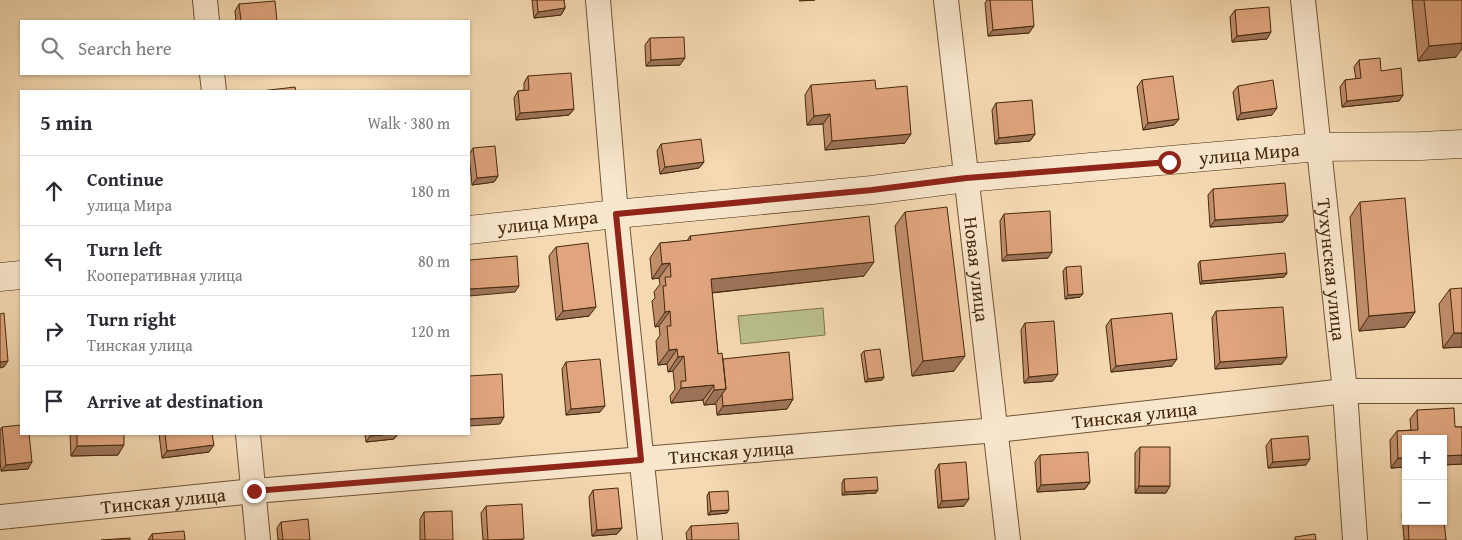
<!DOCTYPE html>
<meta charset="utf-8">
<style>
:root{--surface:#fff;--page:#f2f2f3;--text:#2b2b33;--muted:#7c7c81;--line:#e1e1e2}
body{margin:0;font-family:"Gentium Book Plus",serif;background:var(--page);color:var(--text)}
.controls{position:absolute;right:15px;bottom:15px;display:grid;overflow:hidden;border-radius:0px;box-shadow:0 1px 4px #0004}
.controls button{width:45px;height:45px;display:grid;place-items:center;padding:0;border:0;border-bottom:1px solid var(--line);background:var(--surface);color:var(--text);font:25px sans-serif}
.stop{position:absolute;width:15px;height:15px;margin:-11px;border:4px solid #8f2418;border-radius:50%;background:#fff}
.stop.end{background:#8f2418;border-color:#fff;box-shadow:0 1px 5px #0008}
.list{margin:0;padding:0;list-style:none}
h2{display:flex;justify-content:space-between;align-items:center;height:65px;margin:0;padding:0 20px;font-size:21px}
h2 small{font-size:16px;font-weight:400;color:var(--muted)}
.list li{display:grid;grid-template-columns:32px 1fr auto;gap:15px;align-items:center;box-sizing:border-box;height:70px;padding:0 20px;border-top:1px solid var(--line)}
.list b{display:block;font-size:19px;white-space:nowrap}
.list p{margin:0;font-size:16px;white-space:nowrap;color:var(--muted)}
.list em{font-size:16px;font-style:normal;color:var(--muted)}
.icon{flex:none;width:28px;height:28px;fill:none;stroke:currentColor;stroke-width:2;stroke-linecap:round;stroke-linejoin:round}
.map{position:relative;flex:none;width:1462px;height:540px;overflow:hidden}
.search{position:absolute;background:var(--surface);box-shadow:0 1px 4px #0004;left:20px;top:20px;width:450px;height:55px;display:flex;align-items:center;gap:12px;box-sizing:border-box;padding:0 18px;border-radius:0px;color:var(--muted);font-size:19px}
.panel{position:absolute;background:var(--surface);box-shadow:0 1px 4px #0004;left:20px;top:90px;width:450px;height:345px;border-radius:0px}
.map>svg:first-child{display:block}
</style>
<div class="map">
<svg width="1462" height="540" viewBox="0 0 1462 540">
<rect width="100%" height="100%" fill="#f5d9b2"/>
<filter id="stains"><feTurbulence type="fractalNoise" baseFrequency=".004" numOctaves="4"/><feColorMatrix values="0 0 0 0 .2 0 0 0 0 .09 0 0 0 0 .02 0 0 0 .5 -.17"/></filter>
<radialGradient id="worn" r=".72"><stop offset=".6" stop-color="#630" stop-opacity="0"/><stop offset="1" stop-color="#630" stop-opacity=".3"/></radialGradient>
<path fill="#bac08e" stroke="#80744d" d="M823,308L825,335L741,344L738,316Z"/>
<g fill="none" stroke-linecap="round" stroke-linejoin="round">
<defs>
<g id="street">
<path d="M205,0L207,21"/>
<path d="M598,0L616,214L650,540"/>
<path id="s1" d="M946,0L1008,540"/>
<path id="s2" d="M1303,0L1345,391L1355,540"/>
<path d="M212,74L214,91"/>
<path d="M248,434L258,540"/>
<path id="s3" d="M0,517L254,491L997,430L1345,391H1462"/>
</g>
<g id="secondary">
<path id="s4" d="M469,230L616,214L872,190L966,178L1319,147L1421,146L1462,144"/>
<path d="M0,277L21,275"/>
</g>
</defs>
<use href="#street" stroke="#715536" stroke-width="26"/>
<use href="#secondary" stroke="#45290c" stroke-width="29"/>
<use href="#street" stroke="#f8e6cd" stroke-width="24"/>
<use href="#secondary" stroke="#f8e6cd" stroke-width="28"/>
</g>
<path fill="#c18e6c" stroke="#45290c" d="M532,0H564L565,8L561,15L534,18Z
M987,0H1032L1029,33L988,36L985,3Z
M1412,0H1462L1456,57L1418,61Z
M239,4L277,21H236L235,11Z
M1235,10L1267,39L1232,42L1230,17Z
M650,38L680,65L646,66L645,45Z
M1359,60L1381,71L1403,95L1399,101L1342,107L1340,87L1345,80L1356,79L1354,67Z
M528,76L574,109L569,115L516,120L514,98L518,91L524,90V83Z
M1142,80L1179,119L1174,125L1143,130L1137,87Z
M811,85L905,143L825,150L823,124L807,125L805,95Z
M1238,86L1272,115L1237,120L1233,92Z
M996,103L1035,134L1030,141L995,144L992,110Z
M661,144L704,162L699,168L660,174L657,151Z
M473,148L498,176L494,182L472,185L469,155Z
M1213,189L1288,215L1283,222L1210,227L1208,195Z
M1360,202L1415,312L1405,327L1359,331L1350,217Z
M905,212L954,371L912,376L895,226Z
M1004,214L1048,258L1002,261L1000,221Z
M690,236L864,276L712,293L718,354L723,359L793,399L787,409L717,415L716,404L704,405L703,400L671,403L670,396L675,389L673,371L668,372L667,364L658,365L656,341L660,335L659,326L655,327L652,301L655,298L654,292L660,284L659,278L652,279L650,258L660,243L687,241Z
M556,247L589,316L556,320L549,256Z
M1200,261L1287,273L1284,277L1200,284L1198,264Z
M1066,267L1083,294L1080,297L1065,299L1063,271Z
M1450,289L1462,347L1443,348L1439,304Z
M1216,311L1282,364L1215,369L1212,318Z
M1111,319L1172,366L1111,372L1106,326Z
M1025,323L1053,381L1024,383L1021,330Z
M864,351L884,377L882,380L865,382L861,354Z
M566,362L600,412L566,415L562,369Z
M1417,410L1455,427H1462V464L1443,465L1406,439V467L1391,468L1390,440L1397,431L1411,430L1410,419Z
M2,427L28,469L1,471L0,460V430Z
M70,434H124L118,455L71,456Z
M159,434H212L209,452L162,458Z
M365,434H398L394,439L366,442Z
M1271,439L1306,465L1268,468L1266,446Z
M1140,447L1166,493H1135V453Z
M1040,455L1090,482L1085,489L1037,492L1035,462Z
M939,464L964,506L938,508L935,471Z
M844,479L876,493L842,495V483Z
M593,490L622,528L617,534L592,536L589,497Z
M709,492L727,513L708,515L707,496Z
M486,506L523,540H483L481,513Z
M1406,508V521H1443L1446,540H1404L1402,514Z
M424,512L453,540H420V519Z
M281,522L310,540H278L277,528Z
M691,526L739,540H687L686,533Z
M152,534L185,540H148Z"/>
<path fill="#9d7458" stroke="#45290c" d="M800,0H815L799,1Z
M565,8L561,15L534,18L538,12Z
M1034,26L1029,33L988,36L993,30Z
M1271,32L1267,39L1232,42L1237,36Z
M1462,43V49L1456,57L1418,61L1429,46Z
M685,58L680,65L646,66L651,60Z
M1403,95L1399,101L1342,107L1347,101Z
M1277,108L1272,115L1237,120L1241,113Z
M574,109L569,115L516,120L520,113Z
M830,114L823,124L807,125L814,116Z
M1179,119L1174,125L1143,130L1148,123Z
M911,134L905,143L825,150L832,141Z
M1035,134L1030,141L995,144L999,138Z
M704,162L699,168L660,174L665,167Z
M498,176L494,182L472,185L477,178Z
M1288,215L1283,222L1210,227L1215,220Z
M1052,252L1048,258L1002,261L1007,255Z
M874,262L864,276L700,294L711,279Z
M670,263L659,278L652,279L662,264Z
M1287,273L1284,277L1200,284L1202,281Z
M519,286L515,292L469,296V289Z
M1083,294L1080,297L1065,299L1068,295Z
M596,307L589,316L556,320L563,311Z
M670,311L659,326L655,327L665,312Z
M1415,312L1405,327L1359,331L1369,316Z
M1454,333H1462V347L1443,348Z
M677,349L667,364L658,365L669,350Z
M684,356L673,371L668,372L678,357Z
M965,356L954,371L912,376L923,361Z
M1287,357L1282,364L1215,369L1220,362Z
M1177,359L1172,366L1111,372L1116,366Z
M8,361L4,367L0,368V362Z
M1058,374L1053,381L1024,383L1029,377Z
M884,377L882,380L865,382L868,379Z
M714,385L703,400L671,403L681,388Z
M726,389L715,404L704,405L714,390Z
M793,399L787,409L717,415L723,406Z
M605,406L600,412L566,415L571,409Z
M504,417L500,424L469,426V419Z
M389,434H398L394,439L366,442L370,436Z
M124,445L118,455L71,456L77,446Z
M214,445L209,452L162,458L167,451Z
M1462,455V464L1443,465V456Z
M1398,458H1406V467L1391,468Z
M1310,459L1306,465L1268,468L1273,462Z
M32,462L28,469L1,471L6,465Z
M1090,482L1085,489L1037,492L1041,485Z
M1139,486H1170L1166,493H1135Z
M878,490L876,493L842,495L845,492Z
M969,499L964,506L938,508L942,501Z
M729,510L727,513L708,515L711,511Z
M622,528L617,534L592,536L597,530Z"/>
<path fill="#e0a57e" stroke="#45290c" d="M537,0H564L565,8L538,12Z
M990,0H1032L1034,26L993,30Z
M1424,0H1462V43L1429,46Z
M275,1L277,21H241L239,4Z
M1269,7L1271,32L1237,36L1235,10Z
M684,37L685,58L651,60L650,38Z
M1380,58L1381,71L1401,68L1403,95L1347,101L1345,80L1361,78L1359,60Z
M571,73L574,109L520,113L518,91L529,90L528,76Z
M1173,76L1179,119L1148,123L1142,80Z
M875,80L876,89L907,86L911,134L832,141L830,114L814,116L811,85Z
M1273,80L1277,108L1241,113L1238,86Z
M295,87L296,91H261Z
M1032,100L1035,134L999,138L996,103Z
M701,139L704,162L665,167L661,144Z
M495,146L498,176L477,178L473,148Z
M1285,183L1288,215L1215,220L1213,189Z
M1405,198L1415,312L1369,316L1360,202Z
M947,207L965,356L923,361L905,212Z
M1050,211L1052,252L1007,255L1004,214Z
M869,216L874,262L711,279L718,354L722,353L726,389L714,390V385L681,388V381H686L684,356L678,357L677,349L669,350L667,326H671L670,311L665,312L663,286H666L665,277H671L670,263L662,264L660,243L691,240L690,236Z
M588,243L596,307L563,311L556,247Z
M1285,253L1287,273L1202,281L1200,261Z
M517,256L519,286L469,289V260Z
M1081,266L1083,294L1068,295L1066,267Z
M1462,288V333H1454L1450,289Z
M1283,307L1287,357L1220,362L1216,311Z
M4,313L8,361L0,362V314Z
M1172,313L1177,359L1116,366L1111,319Z
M1054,321L1058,374L1029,377L1025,323Z
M880,349L884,377L868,379L864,351Z
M789,352L793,399L723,406L722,394L726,389L723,359Z
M600,359L605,406L571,409L566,362Z
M502,374L504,417L469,419V376Z
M1454,408L1455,427H1462V455L1443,456V439H1406V458H1398L1397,431L1418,430L1417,410Z
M21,425V434H29L32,462L6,465L2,427Z
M77,434H124V445L77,446Z
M165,434H212L214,445L167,451Z
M370,434H389L370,436Z
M1308,436L1310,459L1273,462L1271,439Z
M1140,447H1170V486H1139Z
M1088,452L1090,482L1041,485L1040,455Z
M966,462L969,499L942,501L939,464Z
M877,477L878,490L845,492L844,479Z
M618,488L622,528L597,530L593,490Z
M728,491L729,510L711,511L709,492Z
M522,504L524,539L488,540L486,506Z
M1443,510L1446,540H1409L1408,521H1443Z
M452,511L453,540H425L424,512Z
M308,519L310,540H283L281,522Z
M738,523L739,540H692L691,526Z
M184,531L185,540H153L152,534Z
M1315,534L1316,540H1295V537Z
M130,538V540H101Z"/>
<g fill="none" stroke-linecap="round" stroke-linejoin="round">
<path stroke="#8f2418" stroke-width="6" d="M254,491L641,460L616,214L872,190L966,178L1169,162"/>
</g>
<g text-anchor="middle" stroke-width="4" stroke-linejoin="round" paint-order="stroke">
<g font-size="19" fill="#45290c" stroke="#f8e6cd">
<text dy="7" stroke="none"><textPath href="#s4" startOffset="784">улица Мира</textPath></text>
<text dy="7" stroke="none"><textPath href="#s4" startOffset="79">улица Мира</textPath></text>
<text dy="7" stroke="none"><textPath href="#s1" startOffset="271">Новая улица</textPath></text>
<text dy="7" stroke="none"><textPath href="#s2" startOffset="271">Тухунская улица</textPath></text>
<text dy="7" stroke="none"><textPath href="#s3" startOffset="1139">Тинская улица</textPath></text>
<text dy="7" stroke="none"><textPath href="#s3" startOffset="734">Тинская улица</textPath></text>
<text dy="7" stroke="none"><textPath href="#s3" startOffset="164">Тинская улица</textPath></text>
</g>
</g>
<rect width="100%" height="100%" filter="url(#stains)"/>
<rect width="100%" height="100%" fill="url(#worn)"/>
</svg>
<div class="controls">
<button>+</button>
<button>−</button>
</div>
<div class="stop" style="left:1169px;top:162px"></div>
<div class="stop end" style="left:254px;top:491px"></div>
<div class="search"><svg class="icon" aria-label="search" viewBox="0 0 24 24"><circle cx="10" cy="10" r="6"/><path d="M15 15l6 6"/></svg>Search here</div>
<section class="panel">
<h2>5 min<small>Walk · 380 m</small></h2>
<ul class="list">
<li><svg class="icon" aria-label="ahead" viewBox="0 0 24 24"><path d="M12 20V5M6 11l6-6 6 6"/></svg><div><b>Continue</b><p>улица Мира</p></div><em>180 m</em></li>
<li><svg class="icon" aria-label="left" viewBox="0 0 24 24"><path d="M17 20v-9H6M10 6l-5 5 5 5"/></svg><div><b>Turn left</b><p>Кооперативная улица</p></div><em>80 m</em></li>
<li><svg class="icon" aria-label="right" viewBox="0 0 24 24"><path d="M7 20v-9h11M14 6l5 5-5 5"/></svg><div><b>Turn right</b><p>Тинская улица</p></div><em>120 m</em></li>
<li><svg class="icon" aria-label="arrive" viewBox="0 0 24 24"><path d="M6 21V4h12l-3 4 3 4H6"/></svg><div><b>Arrive at destination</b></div></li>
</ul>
</section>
</div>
